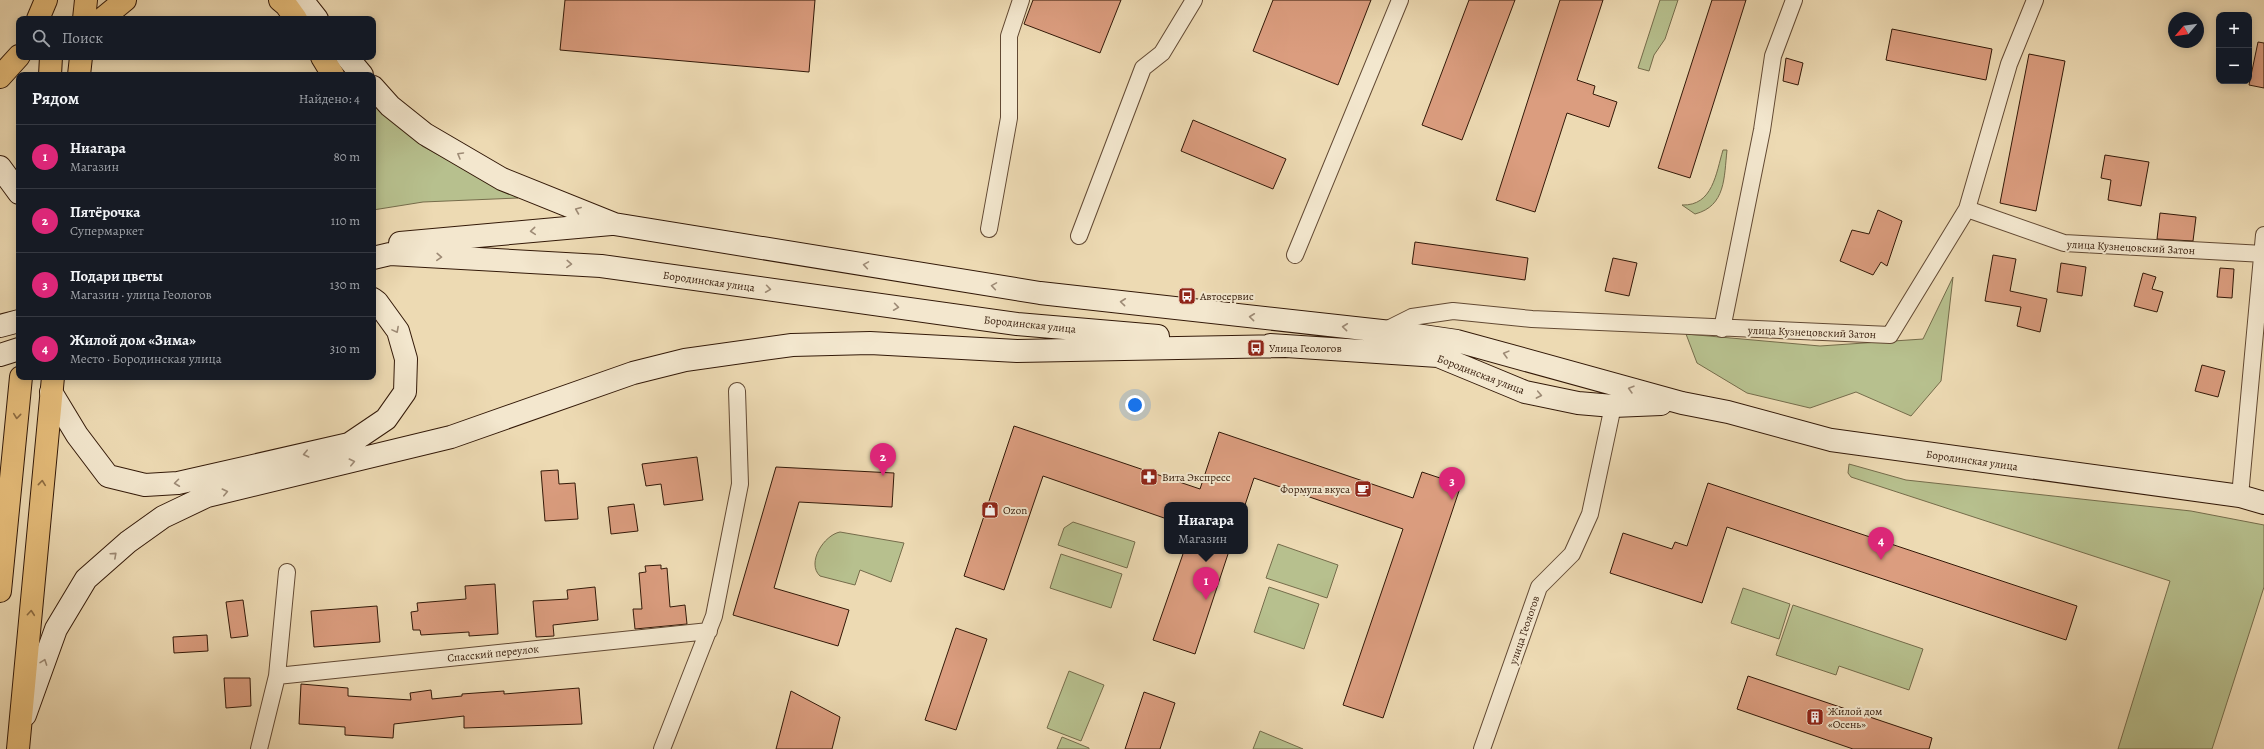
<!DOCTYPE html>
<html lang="ru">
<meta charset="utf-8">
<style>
:root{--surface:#171b24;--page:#20242c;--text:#f1f3f6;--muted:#9ea1a6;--line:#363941;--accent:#db2777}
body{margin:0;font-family:Alegreya,serif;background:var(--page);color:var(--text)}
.controls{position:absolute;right:12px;top:12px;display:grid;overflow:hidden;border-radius:8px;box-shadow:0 2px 10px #0003}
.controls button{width:36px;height:36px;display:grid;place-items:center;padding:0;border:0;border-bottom:1px solid var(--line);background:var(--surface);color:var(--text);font:20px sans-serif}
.compass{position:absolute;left:2168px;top:12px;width:36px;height:36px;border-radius:50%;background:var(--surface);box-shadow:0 2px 10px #0003;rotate:241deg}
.you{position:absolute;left:1135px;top:405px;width:14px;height:14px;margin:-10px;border:3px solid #fff;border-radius:50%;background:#1a73e8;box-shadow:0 0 0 6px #1a73e833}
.badge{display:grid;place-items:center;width:26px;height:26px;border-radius:50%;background:var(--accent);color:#fff;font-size:13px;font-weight:700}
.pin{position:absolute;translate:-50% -33px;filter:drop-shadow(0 1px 2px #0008)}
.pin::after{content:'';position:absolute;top:21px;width:14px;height:12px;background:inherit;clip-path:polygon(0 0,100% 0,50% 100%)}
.popup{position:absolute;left:1164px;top:502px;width:84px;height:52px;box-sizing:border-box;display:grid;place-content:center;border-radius:8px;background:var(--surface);filter:drop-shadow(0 1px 3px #0005);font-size:13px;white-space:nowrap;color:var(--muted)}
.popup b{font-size:15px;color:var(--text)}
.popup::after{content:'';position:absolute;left:50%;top:100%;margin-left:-8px;border:8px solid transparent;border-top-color:var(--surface)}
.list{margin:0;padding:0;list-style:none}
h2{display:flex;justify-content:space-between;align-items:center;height:52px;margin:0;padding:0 16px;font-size:17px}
h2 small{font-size:13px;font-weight:400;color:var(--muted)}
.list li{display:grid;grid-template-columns:26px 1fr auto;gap:12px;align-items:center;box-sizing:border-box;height:64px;padding:0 16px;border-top:1px solid var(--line)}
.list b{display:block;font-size:15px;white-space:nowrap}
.list p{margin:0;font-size:13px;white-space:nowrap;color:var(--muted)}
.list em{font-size:13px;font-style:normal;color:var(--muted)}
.icon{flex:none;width:22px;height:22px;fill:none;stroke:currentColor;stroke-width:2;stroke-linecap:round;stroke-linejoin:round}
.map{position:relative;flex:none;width:2264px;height:749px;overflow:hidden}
.search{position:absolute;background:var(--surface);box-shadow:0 2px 10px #0003;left:16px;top:16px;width:360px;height:44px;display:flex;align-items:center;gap:10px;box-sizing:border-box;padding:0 14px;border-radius:8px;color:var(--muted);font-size:15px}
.panel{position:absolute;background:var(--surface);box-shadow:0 2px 10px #0003;left:16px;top:72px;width:360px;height:308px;border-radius:8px}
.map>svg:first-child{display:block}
</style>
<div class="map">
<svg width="2264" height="749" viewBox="0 0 2264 749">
<rect width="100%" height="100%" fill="#eddab3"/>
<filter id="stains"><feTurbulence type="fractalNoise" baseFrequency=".005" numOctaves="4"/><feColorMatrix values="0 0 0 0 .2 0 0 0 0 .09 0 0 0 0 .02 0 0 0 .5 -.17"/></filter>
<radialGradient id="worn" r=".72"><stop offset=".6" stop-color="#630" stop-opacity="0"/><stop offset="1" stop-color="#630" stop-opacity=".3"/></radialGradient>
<path fill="#b7c08e" stroke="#756c4b" d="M1660,0H1678L1665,39L1654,55L1649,71L1638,68Z
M373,101L422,146L518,198L423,202L373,210Z
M1723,150H1727C1724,177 1726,206 1695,214L1682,205C1713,206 1716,173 1723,150Z
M1953,277L1941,381L1911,416L1856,392L1810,408L1747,393L1697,363L1686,334L1820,346L1923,339Z
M1849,464L1906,480L2191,511L2264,525V587L2212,749H2118L2170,581L1851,477L1848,473Z
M1073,522L1135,542L1127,568L1058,545L1064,528Z
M840,532L904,543L891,582L860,570L855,585L820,576C806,563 824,535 840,532Z
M1278,544L1338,565L1327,598L1266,578Z
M1061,554L1122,574L1111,608L1050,588Z
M1269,587L1319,604L1304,649L1254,632Z
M1743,588L1790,604L1779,639L1731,623Z
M1793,605L1923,649L1909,690L1839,666L1836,675L1776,655Z
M1069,671L1104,685L1081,741L1047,728Z
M1260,731L1303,749H1253Z
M1062,737L1089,748V749H1057Z"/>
<path fill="#db9d7f" stroke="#331908" d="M565,0H815L809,72L560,50Z
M1033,0H1121L1100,53L1024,24Z
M1273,0H1371L1338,85L1253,51Z
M1469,0H1515L1462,140L1422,125Z
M1560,0H1603L1577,80L1595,86L1593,94L1617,102L1609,127L1567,113L1535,212L1496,200Z
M1712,0H1746L1690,178L1658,168Z
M1892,29L1992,49L1986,80L1886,60Z
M2258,42L2264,43V88L2249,85Z
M2029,54L2065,61L2036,211L2000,203Z
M1786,58L1803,63L1798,85L1783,81Z
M1193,120L1286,159L1273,189L1181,151Z
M2105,155L2149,162L2141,206L2108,200L2111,180L2101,178Z
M1878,210L1902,221L1887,266L1881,262L1873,275L1840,261L1852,230L1869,234Z
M2160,213L2196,217L2193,241L2157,239Z
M1415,242L1528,258L1525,280L1412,264Z
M1993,255L2016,259L2010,291L2047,299L2040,332L2017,326L2021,307L1985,301Z
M1613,258L1637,263L1629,296L1605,291Z
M2061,263L2086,267L2082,296L2057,292Z
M2220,268L2234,269L2232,298L2217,297Z
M2143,273L2156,277L2152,289L2163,292L2157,312L2134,306Z
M2202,365L2225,371L2218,397L2195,391Z
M1014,426L1200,489L1219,432L1413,498L1422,472L1461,485L1383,718L1343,705L1403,529L1254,478L1245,505H1167V519L1043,476L1004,590L964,576Z
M697,457L703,500L664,505L661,484L646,486L642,464Z
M776,467L894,473L892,507L799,502L774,588L849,610L838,646L733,615Z
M558,470L559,484L575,483L578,519L545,521L541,471Z
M1708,483L2077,606L2066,640L1727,527L1702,603L1610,573L1623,533L1672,549L1675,542L1687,546Z
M634,504L638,531L611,534L608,507Z
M1184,551H1229L1195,654L1153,640Z
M661,565V569L667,568L670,607L685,605L687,624L635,629L633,609H642L639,573L646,572L645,566Z
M495,584L498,634L469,636V632L421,635L420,630H413L411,612L418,611L417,603L466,599L465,586Z
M595,587L598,620L553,625L554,636L536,637L533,601L568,599L567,590Z
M243,600L248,636L231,638L226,602Z
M377,606L380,642L314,647L311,611Z
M956,628L987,639L956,730L925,720Z
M207,635L208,651L174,653L173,637Z
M1748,676L1932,738L1929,749H1853L1737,709Z
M224,678H250L251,706L226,708Z
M301,684L348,688V696L411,700L410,693L431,690L432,699L462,696V694L504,691V694L579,688L582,724L464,728V716L394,724L393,738L345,735V727L299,724Z
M791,691L840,717L832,749H776Z
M1144,692L1175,703L1160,749H1125Z"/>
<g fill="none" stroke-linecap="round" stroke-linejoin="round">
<defs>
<path id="street" d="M1967,209L2009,64L2035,0
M989,229L1009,118V36L1021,0
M1079,236L1143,68L1162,53L1194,0
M1295,255L1400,0
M1722,329L1762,130L1773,56L1794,0
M1384,331L1412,317L1453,311L1532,319L1890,335L1967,209L2064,243L2264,254
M2240,496L2264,235
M277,676L709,631
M259,749L277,676L287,572
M662,749L714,616L740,484L737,391
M1482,749L1539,587L1572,554L1590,514L1613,406"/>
<path id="secondary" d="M302,0L317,19
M347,57L362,75
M373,87L390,106L425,134L502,179L614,224L1040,293L1409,334L1457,341L1682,403L1728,412L1831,440L2240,496L2264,503
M0,167L19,193
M400,243L611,224
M373,258L390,254L601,266L1017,324L1158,336
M0,326L19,321
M1270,345L1438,356L1525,392L1578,403L1613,406L1661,404
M0,355L19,349
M51,392L77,435L108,476L145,485L178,483L349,444L386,419L405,392L406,359L398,331L377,302L373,299
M25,715L56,629L86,579L128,542L163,517L207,496L451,437L633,373L685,360L792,345L870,343L1017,351L1285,346"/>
<path id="primary" d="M280,0L286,5L296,19
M38,19L46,0
M84,19L86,0
M102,19L125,0
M322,57L333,75
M50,75L51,57
M79,75L81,57
M0,77L19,56
M0,591L21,377
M18,749L53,377"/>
</defs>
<use href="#street" stroke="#624933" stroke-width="18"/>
<use href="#secondary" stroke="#331908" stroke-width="24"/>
<use href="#primary" stroke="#331908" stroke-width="24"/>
<use href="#street" stroke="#f3e7ce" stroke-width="16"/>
<use href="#secondary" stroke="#f3e7ce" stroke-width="22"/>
<use href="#primary" stroke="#e6bd7a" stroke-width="22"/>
</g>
<defs><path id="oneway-chevron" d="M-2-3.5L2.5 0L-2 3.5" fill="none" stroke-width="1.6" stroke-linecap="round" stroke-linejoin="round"/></defs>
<g stroke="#9d8a75">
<use href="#oneway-chevron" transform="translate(460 155) rotate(-150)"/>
<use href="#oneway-chevron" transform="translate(578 210) rotate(-158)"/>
<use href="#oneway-chevron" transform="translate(533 231) rotate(175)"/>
<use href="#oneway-chevron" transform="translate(439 257) rotate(3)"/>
<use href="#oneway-chevron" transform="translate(569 264) rotate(3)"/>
<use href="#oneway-chevron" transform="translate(866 265) rotate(-171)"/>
<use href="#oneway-chevron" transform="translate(994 286) rotate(-171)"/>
<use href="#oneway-chevron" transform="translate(768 289) rotate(8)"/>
<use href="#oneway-chevron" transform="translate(1123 302) rotate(-174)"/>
<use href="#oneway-chevron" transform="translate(896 307) rotate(8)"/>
<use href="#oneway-chevron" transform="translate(1252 317) rotate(-174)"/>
<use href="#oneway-chevron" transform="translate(1345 327) rotate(-174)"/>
<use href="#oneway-chevron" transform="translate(396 330) rotate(62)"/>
<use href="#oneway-chevron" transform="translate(1506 354) rotate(-165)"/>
<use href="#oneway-chevron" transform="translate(1631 389) rotate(-164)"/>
<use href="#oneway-chevron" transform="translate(1539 395) rotate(11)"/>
<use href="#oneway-chevron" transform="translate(306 454) rotate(167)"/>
<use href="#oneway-chevron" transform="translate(352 462) rotate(-13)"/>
<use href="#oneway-chevron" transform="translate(177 483) rotate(173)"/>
<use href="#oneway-chevron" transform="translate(225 492) rotate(-13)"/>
<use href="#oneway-chevron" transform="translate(114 555) rotate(-42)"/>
<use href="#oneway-chevron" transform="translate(44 662) rotate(-70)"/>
</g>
<g stroke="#8c6b41">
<use href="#oneway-chevron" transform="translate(17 416) rotate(96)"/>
<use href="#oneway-chevron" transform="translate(42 483) rotate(-84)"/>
<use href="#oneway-chevron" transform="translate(31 613) rotate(-85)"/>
</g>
<defs>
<symbol id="bus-square" viewBox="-11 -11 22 22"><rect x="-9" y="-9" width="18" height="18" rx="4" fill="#8f2418" stroke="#f3e7ce"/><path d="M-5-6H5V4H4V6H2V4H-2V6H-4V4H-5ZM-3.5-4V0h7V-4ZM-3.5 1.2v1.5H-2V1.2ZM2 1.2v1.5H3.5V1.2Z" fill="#fff"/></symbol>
<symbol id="pharmacy-square" viewBox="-11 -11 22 22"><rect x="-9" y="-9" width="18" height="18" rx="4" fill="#8f2418" stroke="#f3e7ce"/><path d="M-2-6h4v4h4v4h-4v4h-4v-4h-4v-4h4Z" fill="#fff"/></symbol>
<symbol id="cafe-square" viewBox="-11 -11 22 22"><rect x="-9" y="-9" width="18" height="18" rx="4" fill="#8f2418" stroke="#f3e7ce"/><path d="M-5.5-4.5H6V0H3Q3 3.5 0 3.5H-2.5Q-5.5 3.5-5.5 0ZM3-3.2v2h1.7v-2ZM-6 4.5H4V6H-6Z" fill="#fff"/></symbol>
<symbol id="shop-square" viewBox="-11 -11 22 22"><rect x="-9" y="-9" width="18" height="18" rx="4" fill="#8f2418" stroke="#f3e7ce"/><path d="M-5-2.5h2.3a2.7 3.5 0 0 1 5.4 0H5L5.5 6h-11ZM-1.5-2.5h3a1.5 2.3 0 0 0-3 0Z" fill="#fff"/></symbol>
<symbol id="building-square" viewBox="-11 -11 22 22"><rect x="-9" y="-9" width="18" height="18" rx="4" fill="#8f2418" stroke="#f3e7ce"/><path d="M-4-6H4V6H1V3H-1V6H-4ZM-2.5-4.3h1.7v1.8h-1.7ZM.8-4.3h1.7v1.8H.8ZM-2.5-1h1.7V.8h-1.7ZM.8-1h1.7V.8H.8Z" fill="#fff"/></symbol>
</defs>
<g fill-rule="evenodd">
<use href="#bus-square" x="1177" y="286" width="20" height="20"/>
<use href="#bus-square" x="1246" y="338" width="20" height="20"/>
<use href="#pharmacy-square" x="1139" y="467" width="20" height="20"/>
<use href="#cafe-square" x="1353" y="479" width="20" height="20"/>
<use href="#shop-square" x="980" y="500" width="20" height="20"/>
<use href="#building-square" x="1805" y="707" width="20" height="20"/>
</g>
<g text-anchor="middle" stroke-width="4" stroke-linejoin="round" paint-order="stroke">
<g font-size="11" fill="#331908" stroke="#f3e7ce">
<text transform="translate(2131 247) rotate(3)" y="4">улица Кузнецовский Затон</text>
<text transform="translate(709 281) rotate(8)" y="4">Бородинская улица</text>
<text transform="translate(1030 324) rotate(6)" y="4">Бородинская улица</text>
<text transform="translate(1812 332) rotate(2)" y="4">улица Кузнецовский Затон</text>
<text transform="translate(1481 374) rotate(21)" y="4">Бородинская улица</text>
<text transform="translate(1972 460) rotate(8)" y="4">Бородинская улица</text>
<text transform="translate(1524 630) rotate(-71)" y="4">улица Геологов</text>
<text transform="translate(493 653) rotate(-6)" y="4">Спасский переулок</text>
</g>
<g font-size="11" fill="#331908" stroke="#f3e7ce" text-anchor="start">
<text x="1200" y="300">Автосервис</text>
<text x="1269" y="352">Улица Геологов</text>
<text x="1162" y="481">Вита Экспресс</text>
<text x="1350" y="493" text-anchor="end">Формула вкуса</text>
<text x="1003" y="514">Ozon</text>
<text x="1828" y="715">Жилой дом<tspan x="1828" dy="13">«Осень»</tspan></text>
</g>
</g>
<rect width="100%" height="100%" filter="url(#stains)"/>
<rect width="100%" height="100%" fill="url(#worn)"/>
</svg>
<div class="controls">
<button>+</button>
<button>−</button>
</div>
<svg class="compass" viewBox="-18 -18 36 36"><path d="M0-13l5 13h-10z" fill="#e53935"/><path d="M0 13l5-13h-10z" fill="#9ea1a6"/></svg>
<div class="you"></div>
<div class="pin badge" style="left:1206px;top:600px">1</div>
<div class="popup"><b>Ниагара</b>Магазин</div>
<div class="pin badge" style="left:883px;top:476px">2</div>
<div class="pin badge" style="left:1452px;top:500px">3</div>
<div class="pin badge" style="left:1881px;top:560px">4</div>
<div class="search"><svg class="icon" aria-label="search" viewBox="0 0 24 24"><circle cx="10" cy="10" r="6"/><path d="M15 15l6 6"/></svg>Поиск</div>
<section class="panel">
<h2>Рядом<small>Найдено: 4</small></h2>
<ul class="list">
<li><span class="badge">1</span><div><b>Ниагара</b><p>Магазин</p></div><em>80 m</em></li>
<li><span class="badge">2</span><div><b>Пятёрочка</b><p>Супермаркет</p></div><em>110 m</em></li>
<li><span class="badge">3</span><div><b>Подари цветы</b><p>Магазин · улица Геологов</p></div><em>130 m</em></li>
<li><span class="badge">4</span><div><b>Жилой дом «Зима»</b><p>Место · Бородинская улица</p></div><em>310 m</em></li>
</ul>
</section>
</div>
